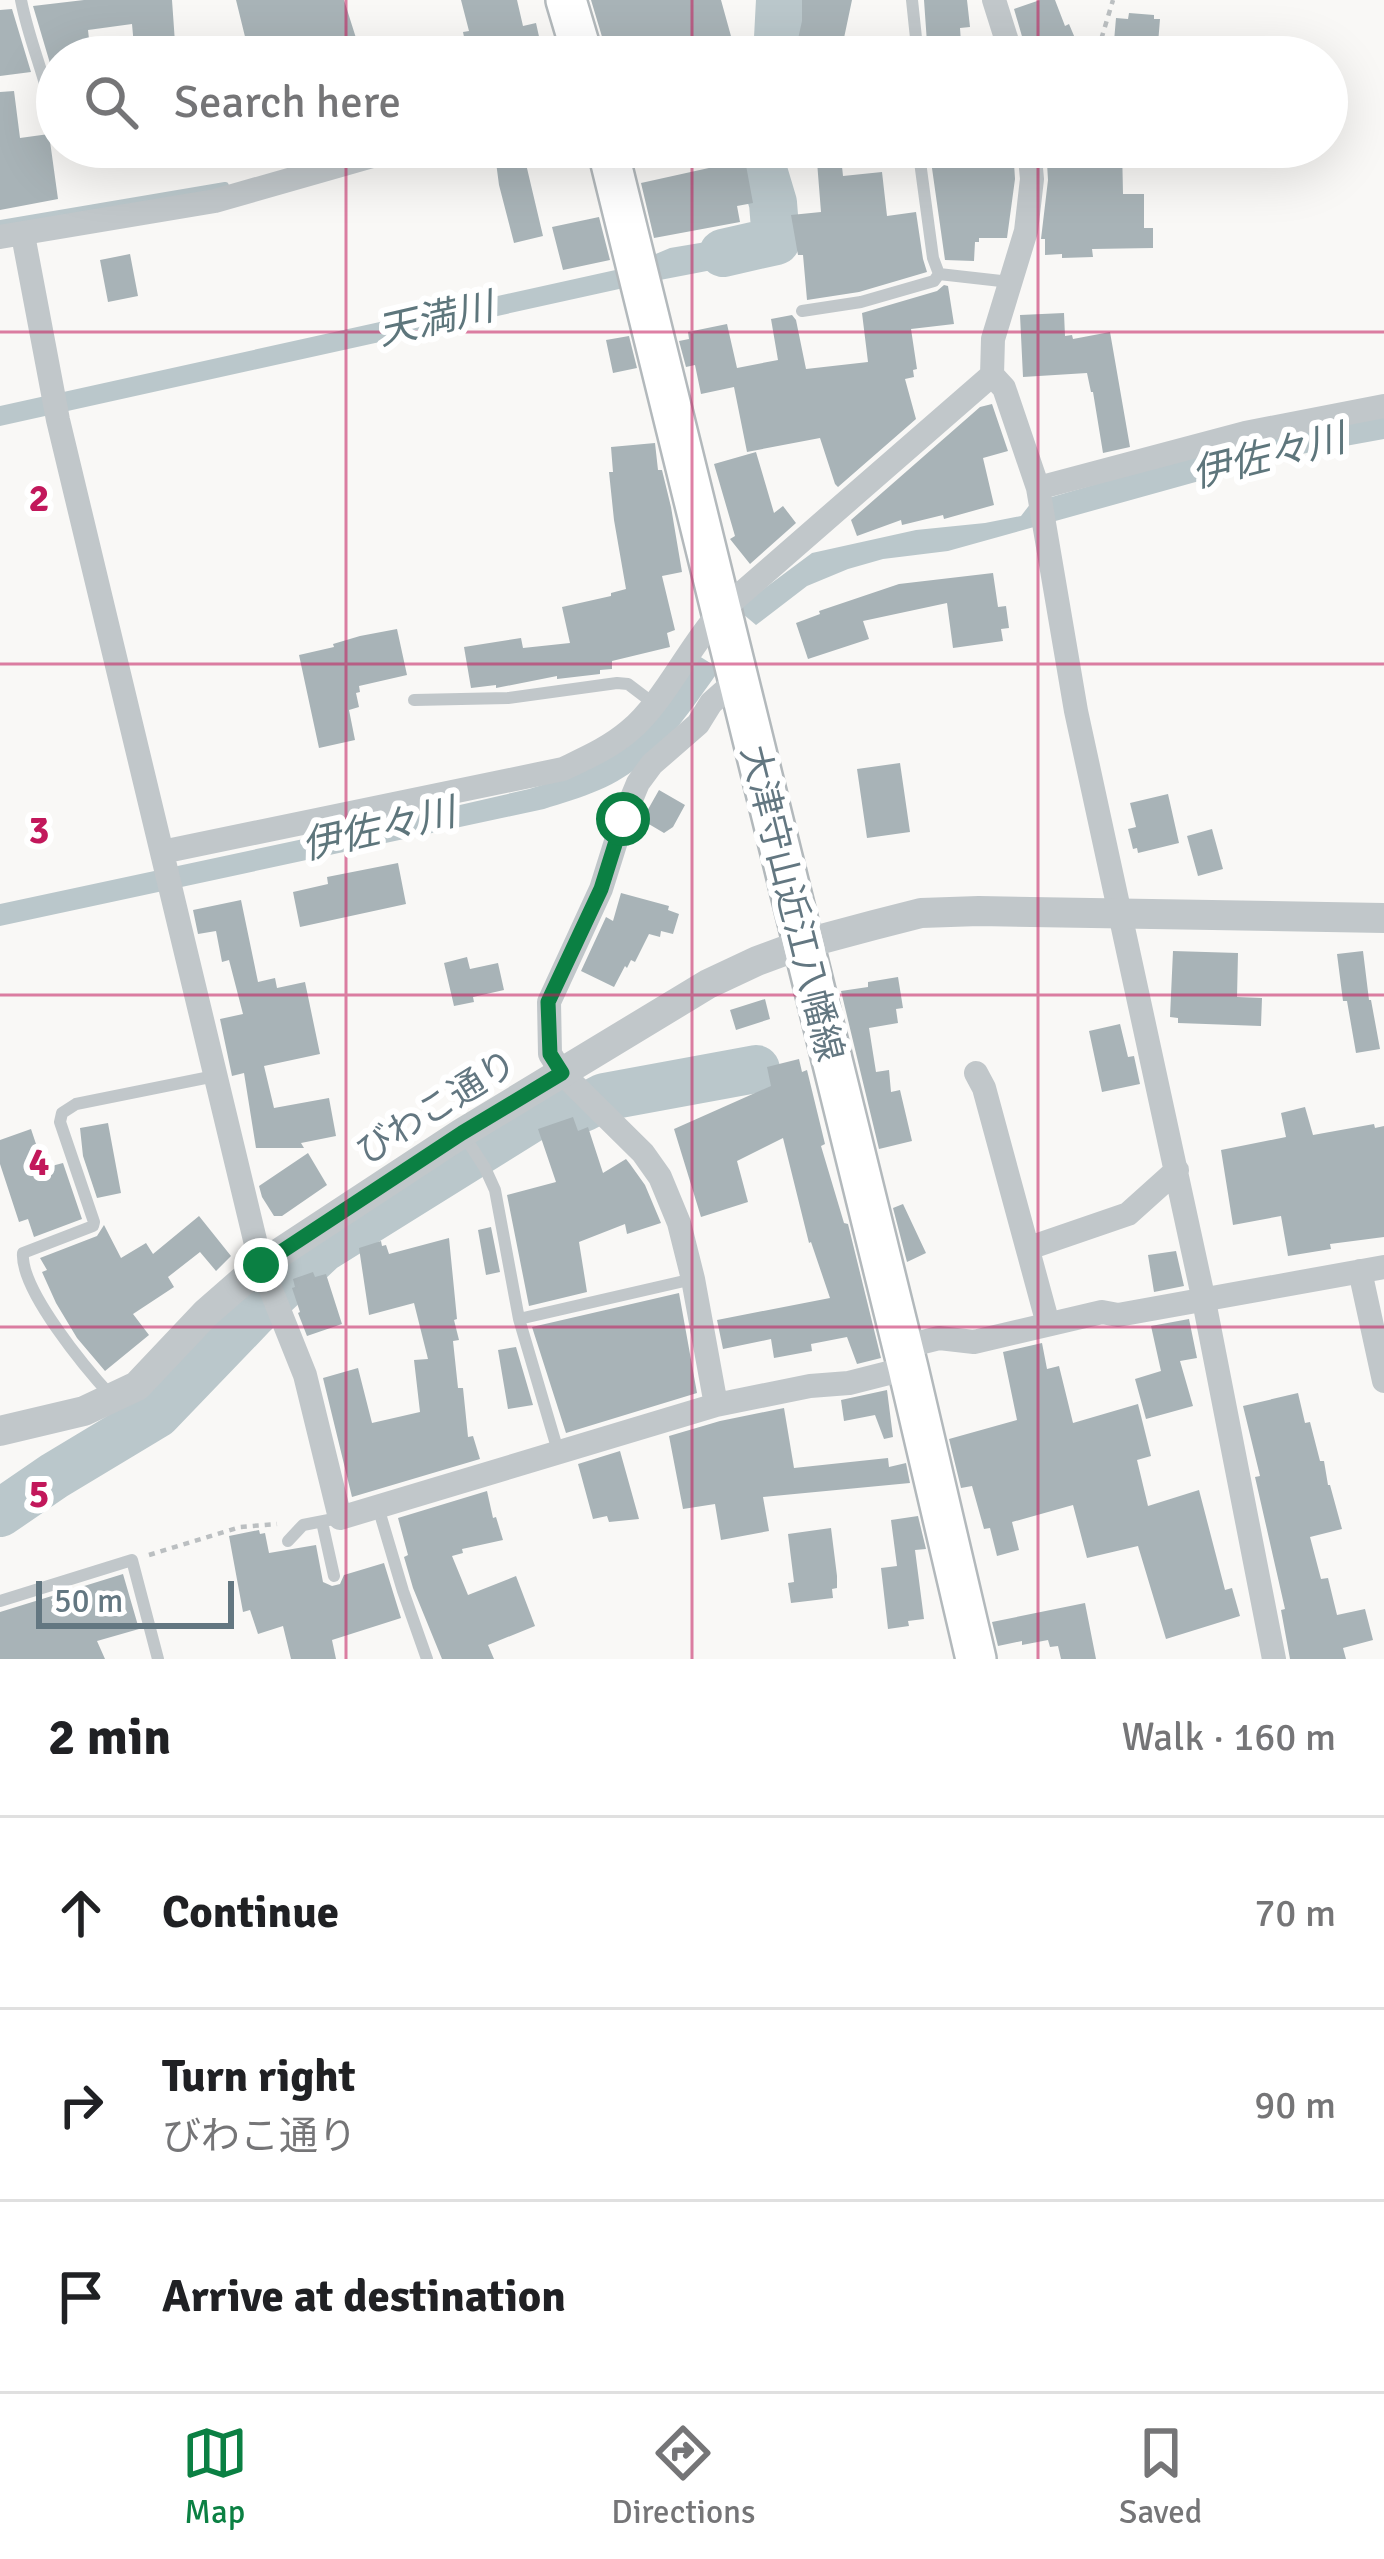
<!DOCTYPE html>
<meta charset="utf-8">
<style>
:root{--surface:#fff;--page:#f6f6f6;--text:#202124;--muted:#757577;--line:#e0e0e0;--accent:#0b8043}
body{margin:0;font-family:Signika,"Noto Sans JP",sans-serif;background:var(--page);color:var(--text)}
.scale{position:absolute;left:36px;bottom:30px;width:198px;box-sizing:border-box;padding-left:12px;border:6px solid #637781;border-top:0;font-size:33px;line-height:42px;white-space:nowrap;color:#637781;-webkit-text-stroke:9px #fff;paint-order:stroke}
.stop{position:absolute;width:36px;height:36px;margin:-27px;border:9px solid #0b8043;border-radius:50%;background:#fff}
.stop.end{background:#0b8043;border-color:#fff;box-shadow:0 3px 12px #0008}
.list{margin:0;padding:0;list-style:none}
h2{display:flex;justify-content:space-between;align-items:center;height:156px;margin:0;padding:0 48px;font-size:51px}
h2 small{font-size:39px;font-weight:400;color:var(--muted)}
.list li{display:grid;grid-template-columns:78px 1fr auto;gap:36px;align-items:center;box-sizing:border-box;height:192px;padding:0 48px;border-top:3px solid var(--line)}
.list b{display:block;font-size:45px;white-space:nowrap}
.list p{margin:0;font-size:39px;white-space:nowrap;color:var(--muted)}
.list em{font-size:39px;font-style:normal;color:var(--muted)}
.icon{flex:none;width:66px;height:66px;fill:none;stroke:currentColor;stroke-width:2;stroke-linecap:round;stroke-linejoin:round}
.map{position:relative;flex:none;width:1384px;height:1659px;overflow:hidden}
.search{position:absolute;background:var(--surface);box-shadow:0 12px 48px #0002;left:36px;right:36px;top:36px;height:132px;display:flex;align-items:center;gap:30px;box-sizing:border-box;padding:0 42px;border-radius:66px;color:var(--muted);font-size:45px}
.sheet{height:732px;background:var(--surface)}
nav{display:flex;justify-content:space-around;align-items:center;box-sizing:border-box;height:168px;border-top:3px solid var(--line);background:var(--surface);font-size:33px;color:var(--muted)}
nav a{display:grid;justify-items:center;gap:6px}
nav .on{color:var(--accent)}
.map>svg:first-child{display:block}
</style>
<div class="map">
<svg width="1384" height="1659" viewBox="0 0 1384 1659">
<rect width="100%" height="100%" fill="#f9f8f6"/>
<path fill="#bac7cb" d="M790,228L795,254L660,280L0,426V406L620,269L670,248Z
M1384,412V439L1285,457L948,551L883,559L848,569L807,586L756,625L737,609L812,553L916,530L985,523L1021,516L1031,503L1176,461Z
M699,656L720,669C686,716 655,767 599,790C581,798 562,803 544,809L0,926V904L425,813L529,789L575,775Z"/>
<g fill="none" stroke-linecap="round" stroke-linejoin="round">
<path stroke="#bac7cb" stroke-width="8" d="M332,155L359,147
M0,224L225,186"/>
<path stroke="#bac7cb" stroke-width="48" d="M777,57L780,0
M723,253L776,241L773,203L758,153L759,147
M0,1513L54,1476L157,1414L254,1313L322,1249L537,1115L583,1108L604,1097L756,1069"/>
</g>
<path fill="#a8b3b7" d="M84,0H172L176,57H135L132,24L88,30L91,57H57V69L52,70L33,6Z
M236,0H344L362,57H322L317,41L250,57Z
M461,0H517L523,26L536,23L542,50L504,57H468L463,32L469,31Z
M591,0H721L734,47L691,57L686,38L659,46L656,40L641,44L640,41L606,50Z
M802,0H852L840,57H794L802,21Z
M924,0H967L970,27L960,28L962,57H928Z
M1040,0H1055L1065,26L1069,24L1080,50L1061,57H1028L1014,9Z
M12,9L31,72L0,76V10Z
M1129,13L1154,15V19H1160L1157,56L1113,53L1116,18L1128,19Z
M14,91L20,138L49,134L58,199L0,210V92Z
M494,147H522L543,236L514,243L499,185Z
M840,147L843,176L882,172L887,216L916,212L923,259L927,272L859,292L807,300L803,255H798L791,215L821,212L816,149Z
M929,147H1013L1015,179L1007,238H979V242H975L974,261L945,260Z
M1046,147H1122L1123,194H1144V228H1153V248L1092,249L1093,257L1062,258V254L1045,255V239H1041L1048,180Z
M745,160L753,203L737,206L740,222L654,238L641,183Z
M599,217L610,260L563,270L552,227Z
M130,254L138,296L108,302L100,260Z
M944,285L948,286L954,324L911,329L917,369L913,370L914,377L905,379L916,419L838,487L835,484L820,438L747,452L734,387L701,394L695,365L686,367L679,341L689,339L688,332L727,324L737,368L778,360L771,319L792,315L796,320L806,369L868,362L862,313L937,291Z
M1064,313L1065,336L1072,335L1073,339L1110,332L1130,447L1103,453L1093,392H1091L1087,373L1023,377L1020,315Z
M629,336L637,368L613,373L606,340Z
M992,404L1008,451L983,458L994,505L944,519L943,515L902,525L901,520L857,536L851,520L980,407Z
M655,443L658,470H662L671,507L682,572L662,576L675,630L667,633L670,647L612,661V669L600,670V674L557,679V676L496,688V685L471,688L464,647L521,638L523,648L570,643L562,607L611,596V593L626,589L614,520L609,472H613L611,447Z
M756,452L774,513L783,506L796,523L750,564L730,539L735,536L714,464Z
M993,573L998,607L1006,606L1009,628L1001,629L1003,641L953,648L947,603L863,621L869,639L808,659L796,623L820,614L819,611L899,584Z
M397,629L407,675L359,686L360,692L356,693L359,707L349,710L355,740L319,748L299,655L334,647L333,644L360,636Z
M900,763L910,832L867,838L857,769Z
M659,790L685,805L673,827L664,833L642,820Z
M1168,794L1179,843L1138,853L1137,848L1133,849L1128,829L1136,827L1130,803Z
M1212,829L1223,869L1198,876L1187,836Z
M398,863L406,904L300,927L293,892L328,884L327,877Z
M621,893L669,906L668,910L679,914L673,934L661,931L660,937L649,934L635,962L631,960L627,968L625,966L614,987L581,971L606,917L613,921Z
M241,900L258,982L275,978L277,988L305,982L320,1054L264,1066L274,1108L329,1098L336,1136L301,1143L304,1148H256L244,1073L232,1076L220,1019L243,1014L229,960L222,962L216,931L198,934L193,910Z
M1173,951L1238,953L1237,997L1262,998L1261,1026L1178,1023V1018L1170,1017Z
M1363,951L1369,1000H1371L1380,1049L1356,1053L1347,1001H1343L1337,954Z
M467,957L470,969L498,963L504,990L473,997L474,1002L454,1006L444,963Z
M898,977L903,1008L896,1009L898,1023L869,1028L876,1072L889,1070L891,1092L900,1090L912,1141L879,1149L841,991L868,987V982Z
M765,999L770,1019L736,1030L730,1010Z
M1120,1024L1128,1057L1134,1056L1140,1084L1102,1092L1089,1031Z
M799,1059L802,1072L807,1070L825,1144L821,1146L844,1223L848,1224L881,1358L857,1364L847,1337L811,1344L812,1351L774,1358L771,1339L723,1349L717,1320L830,1298L811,1242L809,1243L783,1138L737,1161L748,1202L701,1217L674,1129L771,1086L767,1067Z
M1305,1107L1313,1135L1374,1124L1375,1128L1384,1126V1237L1330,1244L1331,1249L1288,1256L1281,1216L1233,1225L1221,1150L1286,1137L1281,1113Z
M573,1117L578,1131L588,1127L603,1173L626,1159L630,1164L645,1185L661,1223L627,1234L625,1224L579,1242L587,1292L529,1306L507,1195L556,1182L538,1129Z
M108,1123L121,1193L97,1198L83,1156L80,1128Z
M31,1129L44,1168L63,1163L82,1219L34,1237L28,1219L19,1222L0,1164V1140Z
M308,1153L327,1185L282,1216H274L262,1197L259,1186Z
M903,1204L926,1253L907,1262L893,1208Z
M199,1216L231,1256L216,1271L200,1252L168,1277L174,1287L133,1314L149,1335L105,1371L77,1338L56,1303L42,1272L47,1270L40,1258L97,1236L104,1225L121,1258L146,1243L153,1254Z
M491,1227L500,1272L486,1275L478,1230Z
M449,1238L457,1319L454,1320L459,1340L453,1341L458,1388H463L468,1437L473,1436L480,1459L352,1497L323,1378L358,1368L372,1423L420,1412L414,1360L428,1359L414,1303L369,1315L359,1248L381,1241L382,1246L386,1245L389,1254Z
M1176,1251L1184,1286L1154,1292L1148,1255Z
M313,1272L315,1277L326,1274L342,1324L307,1336L298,1313L300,1312L292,1288L295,1287L293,1279Z
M679,1293L697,1393L566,1433L532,1327Z
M1189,1319L1197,1358L1180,1361L1193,1406L1146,1419L1135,1379L1161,1371L1151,1326Z
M1042,1343L1047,1369L1059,1366L1073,1423L1138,1404L1151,1456L1137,1460L1148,1506L1199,1490L1225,1590L1232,1588L1240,1616L1166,1639L1138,1546L1087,1558L1073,1505L1012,1522L1019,1550L997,1556L990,1528L984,1529L972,1486L961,1488L949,1439L1017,1420L1003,1352Z
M516,1347L533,1405L508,1409L498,1350Z
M887,1390L893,1437L884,1439L875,1415L844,1421L841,1400Z
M1298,1393L1305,1423L1310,1422L1320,1461H1324L1328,1485H1330L1342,1529L1310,1537L1321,1579L1328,1578L1337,1615L1365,1609L1373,1640L1343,1648L1346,1659H1290L1281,1610L1285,1609L1255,1477L1260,1476L1243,1406Z
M784,1408L794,1468L888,1458L889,1467L906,1463L910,1483L763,1497L769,1531L721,1540L715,1504L683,1509L669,1436L720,1421Z
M620,1451L639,1519L609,1522L607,1516L593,1519L578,1464Z
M487,1491L493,1518L496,1517L503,1540L462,1549L463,1553L452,1556L468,1595L516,1576L535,1626L488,1645L494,1659H442L413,1588L404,1557L408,1555L398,1518Z
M918,1516L926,1549L915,1550L924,1619L908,1621L909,1626L888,1629L881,1568L897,1566L891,1520Z
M831,1528L837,1576V1588L832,1589L833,1598L791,1603L788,1583L794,1582L788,1534Z
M259,1530L260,1534L265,1533L269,1553L316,1545L323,1582L332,1586L340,1584L344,1575L384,1563L401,1618L332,1640L336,1659H291L283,1626L258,1634L250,1610L243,1612L229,1536Z
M123,1574L139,1629L97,1641L105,1659H0V1612Z
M1085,1603L1096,1659H1061L1058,1646L1050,1647L1048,1640L1022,1645V1641L998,1646L992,1622Z"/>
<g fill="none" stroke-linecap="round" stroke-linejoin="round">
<defs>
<path id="primary" d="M566,0L583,57
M607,147L908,1368L976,1659"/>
</defs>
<use href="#primary" stroke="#b3b9bc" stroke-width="44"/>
<path stroke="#bbbfc1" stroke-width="4.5" stroke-dasharray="6 6" stroke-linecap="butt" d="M1089,57L1097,53L1113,0
M149,1555L240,1527L277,1524"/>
<path stroke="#c1c7ca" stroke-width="12" d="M21,0C29,41 46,78 54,119
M912,0L918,57
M918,147L933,258L939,274L1010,282
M802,311L861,302L934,281L939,274
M414,700L508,698L617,683L628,684L653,703
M463,1134L485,1168L495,1190L519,1319L558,1451
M519,1319L693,1279
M113,1398C87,1370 20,1290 23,1253L93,1226L94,1222L60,1122L62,1113L76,1104L215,1076
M378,1507L403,1591L427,1659
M322,1522L334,1576
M288,1541L303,1525L339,1518
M0,1601L132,1560L158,1659"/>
<path stroke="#c1c7ca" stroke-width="24" d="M994,0L1012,57
M1029,147L1032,179L1026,231L993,339L992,375L1004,388L1038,488L1076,711L1204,1301L1274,1659
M23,235L58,420L261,1265L305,1375L340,1518L716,1405L810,1386L849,1383L908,1368
M0,237L215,201L404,147
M1038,488L1245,433L1384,406
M162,852L563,769C586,758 609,748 629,731C664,702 689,646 721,611L992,375
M976,1073L984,1088L1048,1324
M1029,1248L1128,1214L1177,1170
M1360,1271L1384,1381
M903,1347L939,1338L974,1342L1102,1312L1118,1315L1384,1267
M716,1405L693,1279L679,1223L660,1177L643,1153L562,1073L550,1054L549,1002L601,889L623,819L638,783L652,764L698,724L711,703L738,679"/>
<path stroke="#c1c7ca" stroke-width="30" d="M0,1431L84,1411L137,1386L206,1313L261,1265L462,1133L708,984L757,961L803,944L874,925L921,913L979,911L1384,918"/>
<use href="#primary" stroke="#fff" stroke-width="39"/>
</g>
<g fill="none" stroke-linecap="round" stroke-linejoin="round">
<path stroke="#0b8043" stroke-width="15" d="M261,1265L462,1133L562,1073L550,1054L548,1002L601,889L623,819"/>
</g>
<path fill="none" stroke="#c2185b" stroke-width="3" stroke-opacity="0.55" d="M346,0V57M692,0V57M1038,0V57M346,147V1659M692,147V1659M1038,147V1659M0,332H1384M0,664H1384M0,995H1384M0,1327H1384"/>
<g text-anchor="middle" stroke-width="12" stroke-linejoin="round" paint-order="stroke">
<g font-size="36" fill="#637781" stroke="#fff">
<text transform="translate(793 903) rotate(76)" y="13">大津守山近江八幡線</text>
<text transform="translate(436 1106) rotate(-32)" y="13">びわこ通り</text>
</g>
<g font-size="39" font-style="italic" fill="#5e767c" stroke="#fff">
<text transform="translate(435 318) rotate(-13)" y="14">天満川</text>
<text transform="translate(1268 455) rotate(-14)" y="14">伊佐々川</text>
<text transform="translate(378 828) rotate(-13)" y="14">伊佐々川</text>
</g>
</g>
<g font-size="39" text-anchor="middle" font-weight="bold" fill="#c2185b" stroke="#fff" stroke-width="12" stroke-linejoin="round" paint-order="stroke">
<text x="39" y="511">2</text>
<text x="39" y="843">3</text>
<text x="39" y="1175">4</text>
<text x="39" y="1507">5</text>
</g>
</svg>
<div class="scale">50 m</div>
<div class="stop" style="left:623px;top:819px"></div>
<div class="stop end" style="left:261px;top:1265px"></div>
<div class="search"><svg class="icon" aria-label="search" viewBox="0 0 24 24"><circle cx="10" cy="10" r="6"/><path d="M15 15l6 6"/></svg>Search here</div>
</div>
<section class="sheet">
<h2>2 min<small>Walk · 160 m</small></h2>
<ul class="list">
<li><svg class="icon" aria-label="ahead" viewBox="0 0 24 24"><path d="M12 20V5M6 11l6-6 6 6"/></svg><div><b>Continue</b></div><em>70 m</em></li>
<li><svg class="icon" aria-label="right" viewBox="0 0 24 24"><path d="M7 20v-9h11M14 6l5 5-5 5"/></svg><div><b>Turn right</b><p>びわこ通り</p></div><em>90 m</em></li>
<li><svg class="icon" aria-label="arrive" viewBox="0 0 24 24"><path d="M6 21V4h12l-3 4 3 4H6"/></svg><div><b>Arrive at destination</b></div></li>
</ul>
</section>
<nav>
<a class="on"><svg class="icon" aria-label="map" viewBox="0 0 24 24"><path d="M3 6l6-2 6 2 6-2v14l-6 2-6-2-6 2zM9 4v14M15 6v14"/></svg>Map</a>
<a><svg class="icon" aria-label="directions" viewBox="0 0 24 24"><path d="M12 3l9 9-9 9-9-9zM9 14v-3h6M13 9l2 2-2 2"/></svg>Directions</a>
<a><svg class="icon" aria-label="saved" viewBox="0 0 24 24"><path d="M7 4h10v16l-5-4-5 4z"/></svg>Saved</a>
</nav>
